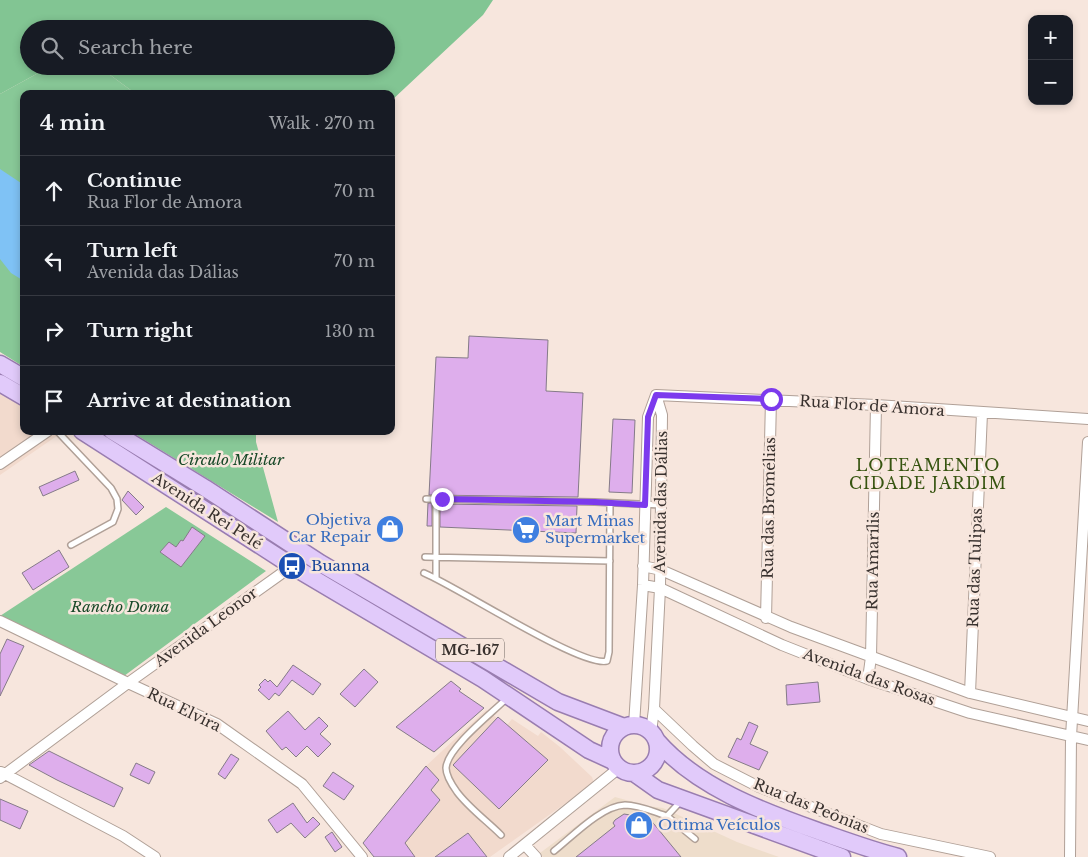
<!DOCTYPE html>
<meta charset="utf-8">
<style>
:root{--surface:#171b24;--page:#242831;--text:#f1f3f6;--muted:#9ea1a6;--line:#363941}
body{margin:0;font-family:"Libre Baskerville",serif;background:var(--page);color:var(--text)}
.controls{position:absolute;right:15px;top:15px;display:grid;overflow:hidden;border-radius:10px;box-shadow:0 2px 8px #0003}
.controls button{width:45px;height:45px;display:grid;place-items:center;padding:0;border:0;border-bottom:1px solid var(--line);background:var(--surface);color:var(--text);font:25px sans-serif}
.stop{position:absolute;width:15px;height:15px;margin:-11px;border:4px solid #7c3aed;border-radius:50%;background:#fff}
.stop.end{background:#7c3aed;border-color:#fff;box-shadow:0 1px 5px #0008}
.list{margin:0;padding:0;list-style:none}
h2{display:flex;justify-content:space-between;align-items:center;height:65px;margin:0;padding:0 20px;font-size:21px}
h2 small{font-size:16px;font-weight:400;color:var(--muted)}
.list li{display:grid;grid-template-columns:32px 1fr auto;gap:15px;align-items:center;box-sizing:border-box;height:70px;padding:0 20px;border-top:1px solid var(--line)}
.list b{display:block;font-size:19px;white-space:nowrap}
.list p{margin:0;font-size:16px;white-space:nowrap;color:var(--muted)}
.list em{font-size:16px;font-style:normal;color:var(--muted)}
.icon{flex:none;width:28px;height:28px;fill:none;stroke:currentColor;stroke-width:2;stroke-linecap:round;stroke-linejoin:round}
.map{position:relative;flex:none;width:1088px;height:857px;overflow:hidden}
.search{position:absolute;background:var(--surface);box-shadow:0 2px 8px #0003;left:20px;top:20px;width:375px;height:55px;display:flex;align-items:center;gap:12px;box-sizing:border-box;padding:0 18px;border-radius:28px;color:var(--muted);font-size:19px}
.panel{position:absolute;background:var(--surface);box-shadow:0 2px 8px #0003;left:20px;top:90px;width:375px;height:345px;border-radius:10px}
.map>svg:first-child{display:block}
</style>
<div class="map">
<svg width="1088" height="857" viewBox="0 0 1088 857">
<rect width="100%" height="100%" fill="#f7e6dd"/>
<path fill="#eeddcb" d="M615,797L648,806L663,808L737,842L779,857H543L540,853Z"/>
<path fill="#f2dacd" d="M0,383L24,398V431H64L0,475Z
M486,710L507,725L512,719L538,736L541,732L560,747L592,777L594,783L490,857H374L363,843L426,766Z"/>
<path fill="#88c897" d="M51,66H98L136,94H24V367L0,352V94Z
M130,431H256V442L278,522Z
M166,507L266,571L124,676L0,616Z"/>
<path fill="#82c593" d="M0,0H493L483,15L391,101V94H136L98,66H386V29H29V66H51L0,94Z"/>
<path fill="#7fc2f5" d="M0,169L24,185V281L11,273L0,259Z"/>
<path fill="#deaeec" stroke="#857b88" d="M469,336L548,340L546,391L583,393L578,497L429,495L436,357L468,358Z
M613,419L635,420L632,493L609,492Z
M75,471L79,480L43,496L39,487Z
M128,491L144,507L136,515L122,500Z
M428,503H432V526H427Z
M440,504L577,506L576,533L440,527Z
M192,527L205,536L181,567L160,552L169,542L176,547L181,540L183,541Z
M59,550L69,567L33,590L22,573Z
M7,639L24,646L0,696V654Z
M293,665L321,684L313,695L292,680L279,696L275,693L269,700L258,690L261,687L259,685L265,679L268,682L270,680L277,687Z
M364,669L378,682L355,707L340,694Z
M451,681L461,689L459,691L484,708L434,752L396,727Z
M818,682L820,702L787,705L786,685Z
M288,711L305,730L319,717L328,726L320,734L331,744L318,757L307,746L296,757L286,747L282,750L266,731Z
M498,717L548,760L499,809L453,765Z
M749,722L758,726L750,744L768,752L759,770L728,757L737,738L741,740Z
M49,751L123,788L114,807L57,780L29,765Z
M231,754L239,759L225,779L218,774Z
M136,763L155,772L149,784L130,775Z
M426,766L439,780L431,790L440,800L405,843L415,857H374L363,843Z
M333,772L354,786L344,800L323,786Z
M0,799L28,811L20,829L0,820Z
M293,803L307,823L313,817L320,824L305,838L291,823L277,833L268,820Z
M624,814L649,818L681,857H576L615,826L613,823L615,820Z
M332,832L342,847L335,852L325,837Z
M468,833L487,857H435Z"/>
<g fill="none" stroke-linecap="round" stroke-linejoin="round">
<defs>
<path id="lane" d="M57,431L111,488L117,499L118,509L113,522L71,545
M426,499L595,502L661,505
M436,499V578
M425,557L610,561
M424,573C456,586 582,668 607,661L609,652L610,503
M681,801L667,816L695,839
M501,835C487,821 469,808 457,792C452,785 446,776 446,768C447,748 492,713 506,699
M554,851C573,836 601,806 625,805C639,805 654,812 667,816"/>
<path id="street" d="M656,395L876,405L1088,419
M0,464L48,431
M643,566L661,570L791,627L970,693L1088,721
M643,585L660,588L782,645L868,679L970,713L1088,740
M766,618L771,399
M0,621L128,683L217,724L302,784L362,857
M868,679L871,657L876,405
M970,693L982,413
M654,709L693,746L714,764L759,787L881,834L990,857
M634,725L643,585L648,417L656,395
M651,732L654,709L660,588L662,415L656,395
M1,772L123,836L155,857
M0,778L128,683L292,566
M525,845L536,857
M509,857L619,768
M1070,857L1071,737L1088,442"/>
<path id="primary" d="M0,364L24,378
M0,383L24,397
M82,431L292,566L483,679L589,750L613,761
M112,431L205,488L320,563L558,702L624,727
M610 749a24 24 0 1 1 48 0a24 24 0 1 1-48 0Z
M657,741C697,787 761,811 818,831C844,840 871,850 898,857
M634,773L658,790L842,857"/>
</defs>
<use href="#lane" stroke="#b0a097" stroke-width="8"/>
<use href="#street" stroke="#b0a097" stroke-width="12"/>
<use href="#primary" stroke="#997db0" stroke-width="19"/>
<use href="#lane" stroke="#fff" stroke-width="5"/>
<use href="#street" stroke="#fff" stroke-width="10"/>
<use href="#primary" stroke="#e1cafa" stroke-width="16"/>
</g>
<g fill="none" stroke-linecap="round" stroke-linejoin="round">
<path stroke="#7c3aed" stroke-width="6" d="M442,499L595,502L645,505L648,417L656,395L771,399"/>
</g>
<defs>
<symbol id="shop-disc" viewBox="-11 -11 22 22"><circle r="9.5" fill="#3f7fe0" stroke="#f7e6dd"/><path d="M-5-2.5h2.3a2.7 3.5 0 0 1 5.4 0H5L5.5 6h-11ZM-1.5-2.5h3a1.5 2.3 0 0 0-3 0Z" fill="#fff"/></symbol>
<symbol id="supermarket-disc" viewBox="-11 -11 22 22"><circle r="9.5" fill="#3f7fe0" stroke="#f7e6dd"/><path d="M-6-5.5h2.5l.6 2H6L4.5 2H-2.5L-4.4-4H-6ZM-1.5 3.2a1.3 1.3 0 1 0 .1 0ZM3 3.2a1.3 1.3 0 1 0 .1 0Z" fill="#fff"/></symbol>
<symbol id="bus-disc" viewBox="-11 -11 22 22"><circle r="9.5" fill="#1a4fb4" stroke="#f7e6dd"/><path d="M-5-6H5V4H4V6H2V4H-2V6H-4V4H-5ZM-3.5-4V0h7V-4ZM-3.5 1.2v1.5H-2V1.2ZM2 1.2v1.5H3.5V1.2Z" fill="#fff"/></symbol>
</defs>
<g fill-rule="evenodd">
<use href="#shop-disc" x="374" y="513" width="32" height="32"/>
<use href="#supermarket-disc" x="510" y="514" width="32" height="32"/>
<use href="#bus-disc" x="276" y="550" width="32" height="32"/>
<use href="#shop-disc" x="623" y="809" width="32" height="32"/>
</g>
<g text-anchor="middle" stroke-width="5" stroke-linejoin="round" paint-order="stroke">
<rect fill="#f7e6dd" stroke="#716762" stroke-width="1" x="436" y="638.5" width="68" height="23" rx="4"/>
<g font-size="14" font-weight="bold" fill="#38312e">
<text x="470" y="655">MG-167</text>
</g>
<g font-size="15" fill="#38312e" stroke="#f7e6dd">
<text transform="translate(872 406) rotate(4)" y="5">Rua Flor de Amora</text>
<text transform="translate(661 502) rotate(-89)" y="5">Avenida das Dálias</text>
<text transform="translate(769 508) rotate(-89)" y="5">Rua das Bromélias</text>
<text transform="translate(207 511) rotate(33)" y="5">Avenida Rei Pelé</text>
<text transform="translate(873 561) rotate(-89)" y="5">Rua Amarílis</text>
<text transform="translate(975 568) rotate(-88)" y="5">Rua das Tulipas</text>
<text transform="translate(206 627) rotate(-36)" y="5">Avenida Leonor</text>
<text transform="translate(869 677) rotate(20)" y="5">Avenida das Rosas</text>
<text transform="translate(184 710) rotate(26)" y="5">Rua Elvira</text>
<text transform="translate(811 806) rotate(22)" y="5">Rua das Peônias</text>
</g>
<g font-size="15" font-style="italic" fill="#184928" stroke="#f7e6dd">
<text x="231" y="465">Circulo Militar</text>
<text x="120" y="612">Rancho Doma</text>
</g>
<g font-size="15" fill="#366cbe" stroke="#f7e6dd" text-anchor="start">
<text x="371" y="525" text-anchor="end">Objetiva<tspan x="371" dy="17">Car Repair</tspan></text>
<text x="545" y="526">Mart Minas<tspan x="545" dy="17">Supermarket</tspan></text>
<text x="658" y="830">Ottima Veículos</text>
</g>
<g font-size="15" fill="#164399" stroke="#f7e6dd" text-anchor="start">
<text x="311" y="571">Buanna</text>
</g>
<g font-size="16" letter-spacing="1" fill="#365410" stroke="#f7e6dd">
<text x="928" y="471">LOTEAMENTO<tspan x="928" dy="18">CIDADE JARDIM</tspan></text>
</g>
</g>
</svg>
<div class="controls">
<button>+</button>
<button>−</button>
</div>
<div class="stop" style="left:771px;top:399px"></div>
<div class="stop end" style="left:442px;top:499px"></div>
<div class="search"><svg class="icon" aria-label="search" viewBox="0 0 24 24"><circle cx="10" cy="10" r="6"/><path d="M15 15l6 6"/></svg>Search here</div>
<section class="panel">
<h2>4 min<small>Walk · 270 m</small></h2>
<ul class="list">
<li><svg class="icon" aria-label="ahead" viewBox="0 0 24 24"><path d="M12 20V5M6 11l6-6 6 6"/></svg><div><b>Continue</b><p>Rua Flor de Amora</p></div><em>70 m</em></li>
<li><svg class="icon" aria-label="left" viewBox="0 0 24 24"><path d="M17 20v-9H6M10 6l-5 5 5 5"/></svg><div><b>Turn left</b><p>Avenida das Dálias</p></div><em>70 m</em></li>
<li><svg class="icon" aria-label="right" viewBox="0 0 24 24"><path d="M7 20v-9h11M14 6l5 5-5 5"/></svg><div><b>Turn right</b></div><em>130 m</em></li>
<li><svg class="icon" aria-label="arrive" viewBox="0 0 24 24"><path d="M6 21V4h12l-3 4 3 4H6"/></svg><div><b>Arrive at destination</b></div></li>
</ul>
</section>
</div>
